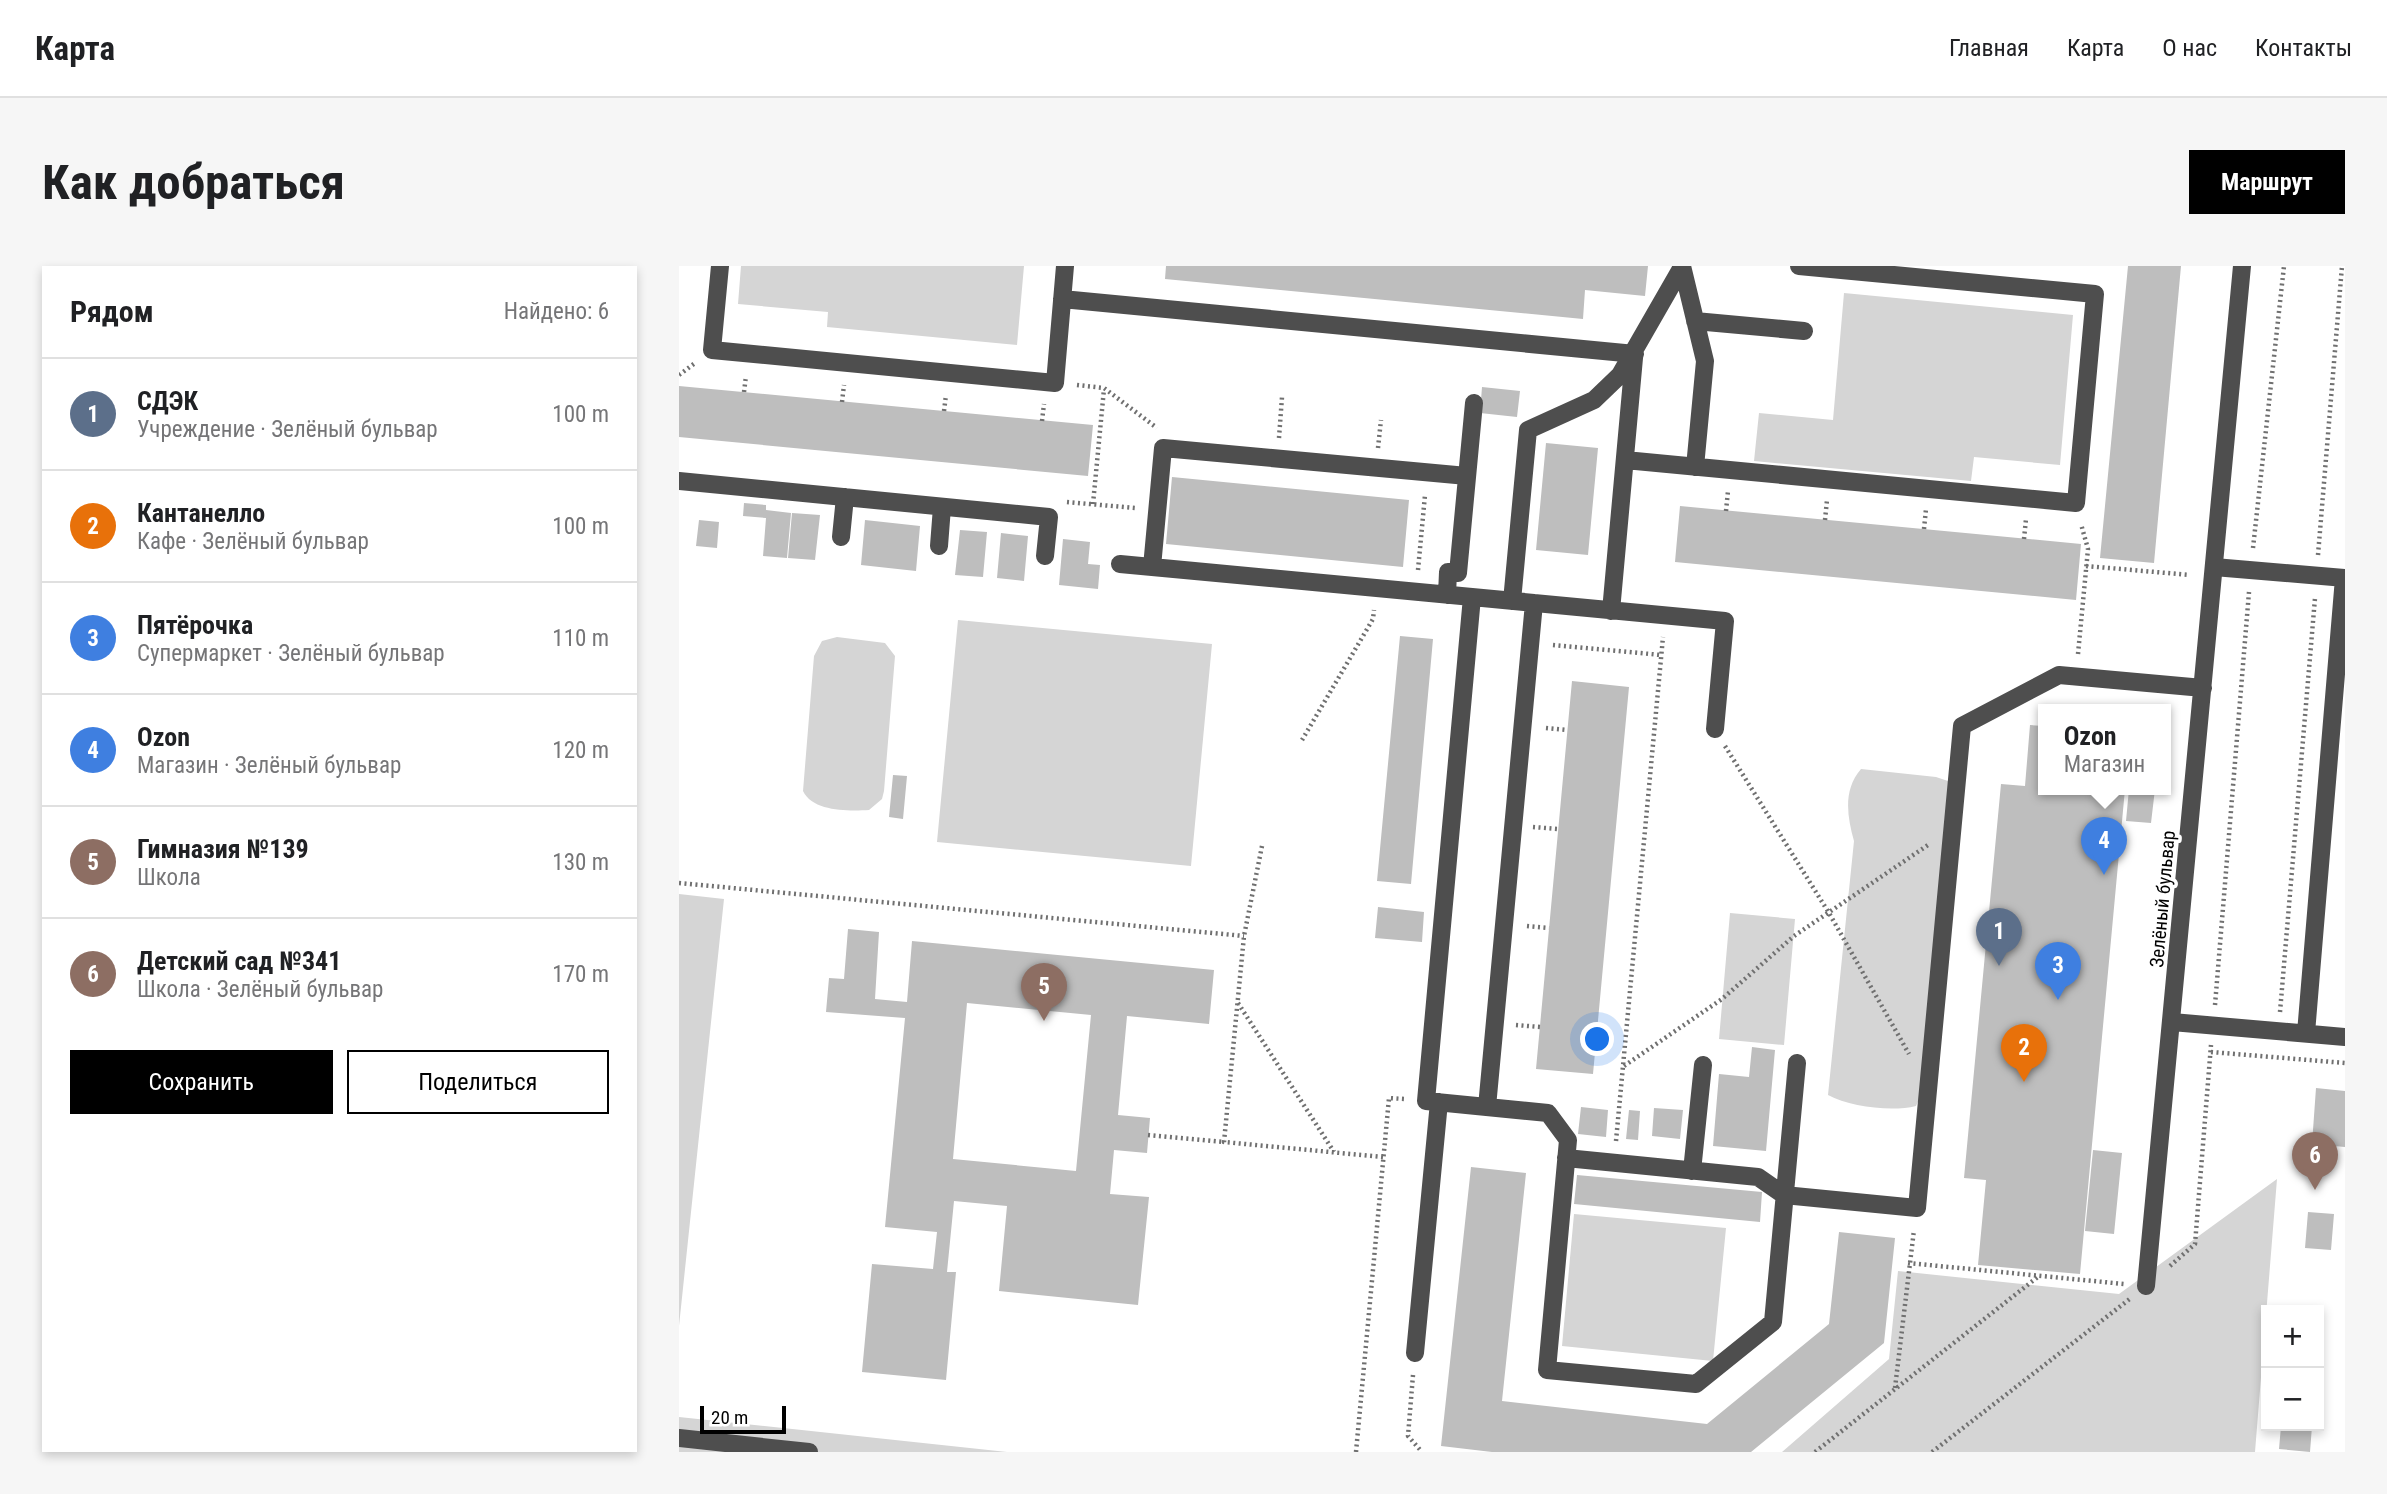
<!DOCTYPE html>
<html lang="ru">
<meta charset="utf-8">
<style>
:root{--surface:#fff;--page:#f6f6f6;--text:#202124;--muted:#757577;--line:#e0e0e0;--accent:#000}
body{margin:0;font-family:"Roboto Condensed",sans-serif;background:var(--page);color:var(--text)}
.controls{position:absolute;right:21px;bottom:21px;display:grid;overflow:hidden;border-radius:0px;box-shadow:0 4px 10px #0003}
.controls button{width:63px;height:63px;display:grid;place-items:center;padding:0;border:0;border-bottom:2px solid var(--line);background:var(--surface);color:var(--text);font:35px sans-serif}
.scale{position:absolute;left:21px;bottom:18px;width:86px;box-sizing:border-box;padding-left:7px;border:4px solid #000;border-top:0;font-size:19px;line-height:24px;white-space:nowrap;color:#000;-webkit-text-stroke:5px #fff;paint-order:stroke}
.you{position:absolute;left:919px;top:774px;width:24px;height:24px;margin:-18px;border:5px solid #fff;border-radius:50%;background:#1a73e8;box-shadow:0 0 0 10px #1a73e833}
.badge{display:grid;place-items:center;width:46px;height:46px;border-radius:50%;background:var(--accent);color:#fff;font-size:23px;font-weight:700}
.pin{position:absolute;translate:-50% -58px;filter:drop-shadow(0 2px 4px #0008)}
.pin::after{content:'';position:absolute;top:37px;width:24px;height:21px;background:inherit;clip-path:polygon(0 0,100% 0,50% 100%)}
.popup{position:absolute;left:1359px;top:438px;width:133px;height:91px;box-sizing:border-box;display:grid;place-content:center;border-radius:0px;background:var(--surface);filter:drop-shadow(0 2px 5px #0005);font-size:23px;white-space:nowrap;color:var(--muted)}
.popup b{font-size:26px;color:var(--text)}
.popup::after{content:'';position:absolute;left:50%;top:100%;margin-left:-14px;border:14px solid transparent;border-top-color:var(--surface)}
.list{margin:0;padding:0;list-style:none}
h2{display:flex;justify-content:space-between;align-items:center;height:91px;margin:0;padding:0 28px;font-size:30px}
h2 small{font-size:23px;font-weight:400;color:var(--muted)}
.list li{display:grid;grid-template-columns:46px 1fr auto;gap:21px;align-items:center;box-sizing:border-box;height:112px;padding:0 28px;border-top:2px solid var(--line)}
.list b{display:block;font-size:26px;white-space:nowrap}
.list p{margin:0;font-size:23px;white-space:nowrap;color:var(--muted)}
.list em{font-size:23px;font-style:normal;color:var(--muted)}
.actions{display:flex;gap:14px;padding:21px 28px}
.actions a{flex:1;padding:16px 0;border:2px solid var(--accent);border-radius:0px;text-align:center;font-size:24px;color:var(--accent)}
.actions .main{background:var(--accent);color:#fff}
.map{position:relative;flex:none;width:1666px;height:1186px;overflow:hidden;border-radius:0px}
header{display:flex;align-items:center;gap:42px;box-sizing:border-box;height:98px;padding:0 35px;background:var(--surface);border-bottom:2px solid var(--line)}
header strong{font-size:33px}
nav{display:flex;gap:38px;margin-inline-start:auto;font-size:24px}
.intro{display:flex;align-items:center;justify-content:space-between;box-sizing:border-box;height:168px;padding:0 42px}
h1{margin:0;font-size:49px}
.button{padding:18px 32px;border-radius:0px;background:var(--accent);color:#fff;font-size:24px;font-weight:700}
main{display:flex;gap:42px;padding:0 42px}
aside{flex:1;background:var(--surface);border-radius:0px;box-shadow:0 4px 10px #0003}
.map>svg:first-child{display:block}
</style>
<header>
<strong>Карта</strong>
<nav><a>Главная</a><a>Карта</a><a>О нас</a><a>Контакты</a></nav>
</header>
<div class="intro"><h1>Как добраться</h1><a class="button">Маршрут</a></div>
<main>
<aside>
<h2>Рядом<small>Найдено: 6</small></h2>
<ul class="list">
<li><span class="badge" style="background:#5c6f8a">1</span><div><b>СДЭК</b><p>Учреждение · Зелёный бульвар</p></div><em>100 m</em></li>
<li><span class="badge" style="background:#e8710a">2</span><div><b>Кантанелло</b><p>Кафе · Зелёный бульвар</p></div><em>100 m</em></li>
<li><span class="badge" style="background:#3f7fe0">3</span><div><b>Пятёрочка</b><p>Супермаркет · Зелёный бульвар</p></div><em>110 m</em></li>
<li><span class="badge" style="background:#3f7fe0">4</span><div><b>Ozon</b><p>Магазин · Зелёный бульвар</p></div><em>120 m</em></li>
<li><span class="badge" style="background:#8d6e63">5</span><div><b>Гимназия №139</b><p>Школа</p></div><em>130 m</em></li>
<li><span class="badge" style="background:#8d6e63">6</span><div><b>Детский сад №341</b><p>Школа · Зелёный бульвар</p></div><em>170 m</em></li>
</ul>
<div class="actions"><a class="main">Сохранить</a><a>Поделиться</a></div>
</aside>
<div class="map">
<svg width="1666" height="1186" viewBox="0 0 1666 1186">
<rect width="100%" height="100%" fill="#fff"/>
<path fill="#d5d5d5" d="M62,0H345L338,79L148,61L149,46L59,38Z
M1165,27L1394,49L1381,199L1295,191L1292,215L1075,195L1080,147L1154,154Z
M279,354L533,378L512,600L258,576Z
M158,371L206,377L216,390L205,525L203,533L190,544C170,545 134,546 124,525L135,390L143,375Z
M1182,503L1257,511L1269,515L1274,526L1241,831L1237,840C1213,846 1171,841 1149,829L1175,575C1168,550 1164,524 1182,503Z
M0,628L45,633L0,1060Z
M1051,647L1116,653L1105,779L1040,773Z
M1598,913L1576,1186H1103L1210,1093L1219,1005L1440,1028Z
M895,948L1047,962L1034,1095L883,1080Z
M0,1151L328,1186H0Z"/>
<path fill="#bebebe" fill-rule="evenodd" d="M487,0H969L966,30L906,24L904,53L486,13Z
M1449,0H1502L1475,297L1421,292Z
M0,120L414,159L409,210L0,171Z
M803,121L841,125L838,151L801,147Z
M867,177L919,182L909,289L857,284Z
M493,211L730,234L724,301L487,278Z
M65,237L87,239V244L112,247L108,292L84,290L87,252L64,250Z
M1001,240L1402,278L1397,334L996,296Z
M113,247L141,249L136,294L109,292Z
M20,254L40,256L38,282L17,280Z
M186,254L241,260L237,305L182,299Z
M281,264L308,266L304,311L276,309Z
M322,267L349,270L345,315L318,312Z
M384,273L411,276L409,298L421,299L419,323L380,319Z
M721,370L754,373L732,618L698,615Z
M893,415L950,421L914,808L857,803Z
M1351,459L1364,460V523H1446L1401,1008L1299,999L1307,914L1285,912L1322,518L1346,520Z
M214,509L228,510L224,553L210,551Z
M1450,523H1476L1472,557L1447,555Z
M699,641L745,646L743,676L696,672Z
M169,663L200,666L196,733L228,736L233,675L535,704L530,758L448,750L439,849L471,852L468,887L435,884L431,928L470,931L459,1039L320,1025L328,940L275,935L268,1006H277L267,1114L183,1106L193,998L254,1003L258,966L206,961L226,752L147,746L150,712L165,713ZM288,737L412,749L397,905L274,893Z
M1073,781L1096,784L1087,885L1034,880L1040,808L1070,811Z
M1637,822L1666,825V881L1633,878Z
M902,841L929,844L927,871L899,868Z
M975,842L1004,844L1001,873L973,870Z
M950,844L961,845L959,874L947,873Z
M1414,884L1443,887L1435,968L1406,965Z
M792,901L847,907L823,1135L1028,1158L1150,1058L1160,966L1216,972L1205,1077L1072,1186H813L762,1180Z
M898,909L1083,926L1081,956L895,938Z
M1629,946L1655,948L1652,984L1626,982Z
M1602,1160H1633L1631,1186L1600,1183Z"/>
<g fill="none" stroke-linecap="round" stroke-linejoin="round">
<path stroke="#707070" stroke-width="4.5" stroke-dasharray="2 3.5" stroke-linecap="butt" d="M0,109L16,97
M398,119L425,122L478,162
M65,126L67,110
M163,136L165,119
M265,145L267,129
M363,155L365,138
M600,172L603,131
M699,182L702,154
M388,236L456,242
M414,238L425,123
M1047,245L1049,225
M1146,254L1148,234
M1245,263L1247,243
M1345,273L1347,253
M1574,282L1605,0
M1639,289L1663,0
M1407,300L1511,309
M739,304L746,229
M874,379L982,389
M1399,388L1409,283L1402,258
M867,462L888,464
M623,474L694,353L695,344
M1046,480L1150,647L1230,788
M854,561L879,563
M583,580L565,670L545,876L704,891
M0,617L565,670
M848,660L870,662
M559,737L655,886
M1536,739L1570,326
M1601,746L1636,332
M837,759L861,761
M1532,786L1666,797
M945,800L1043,733L1115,670L1249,579
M469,869L545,876
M937,875L984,371
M1229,997L1445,1018
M1491,1000L1516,978L1532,779
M734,1109L729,1170L743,1186
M1216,1122L1235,964
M677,1186L710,832L725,833
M1136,1186L1360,1010
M1253,1186L1452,1032"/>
<path stroke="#4e4e4e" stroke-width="18" d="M41,0L33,84L376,117L386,0
M1003,0L1026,95L1016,201
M383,33L956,88
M1016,55L1125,65
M946,194L1397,237L1416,28L1120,0
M0,215L370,251L366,290
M162,271L166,231
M260,280L263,241
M441,298L793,331
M473,301L484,182L788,210
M1535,301L1666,312
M768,329L769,306L779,307L795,137
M833,335L849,164L915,134L941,109L1003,1
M932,345L955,92
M1036,463L1046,355L793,331L747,835L869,847L889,874L868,1104L1017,1118L1094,1056L1118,797
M1493,756L1666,771
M1627,767L1665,312
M808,841L855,337
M887,892L1079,911L1105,929L1238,942L1283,460L1380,409L1524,422
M1013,905L1024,799
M1467,1020L1563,0
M736,1087L760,836
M0,1172L130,1186"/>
</g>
<g text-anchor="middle" stroke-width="7" stroke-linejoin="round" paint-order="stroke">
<g font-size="19" fill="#000" stroke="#fff">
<text transform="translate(1483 633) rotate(-85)" y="7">Зелёный бульвар</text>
</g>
</g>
</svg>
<div class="controls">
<button>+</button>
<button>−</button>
</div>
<div class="scale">20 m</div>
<div class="you"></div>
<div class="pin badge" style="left:1320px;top:700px;background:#5c6f8a">1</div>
<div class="pin badge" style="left:1345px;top:816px;background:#e8710a">2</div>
<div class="pin badge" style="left:1379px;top:734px;background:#3f7fe0">3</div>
<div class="pin badge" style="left:1425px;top:609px;background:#3f7fe0">4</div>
<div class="popup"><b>Ozon</b>Магазин</div>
<div class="pin badge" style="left:365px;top:755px;background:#8d6e63">5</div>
<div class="pin badge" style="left:1636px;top:924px;background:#8d6e63">6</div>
</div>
</main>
